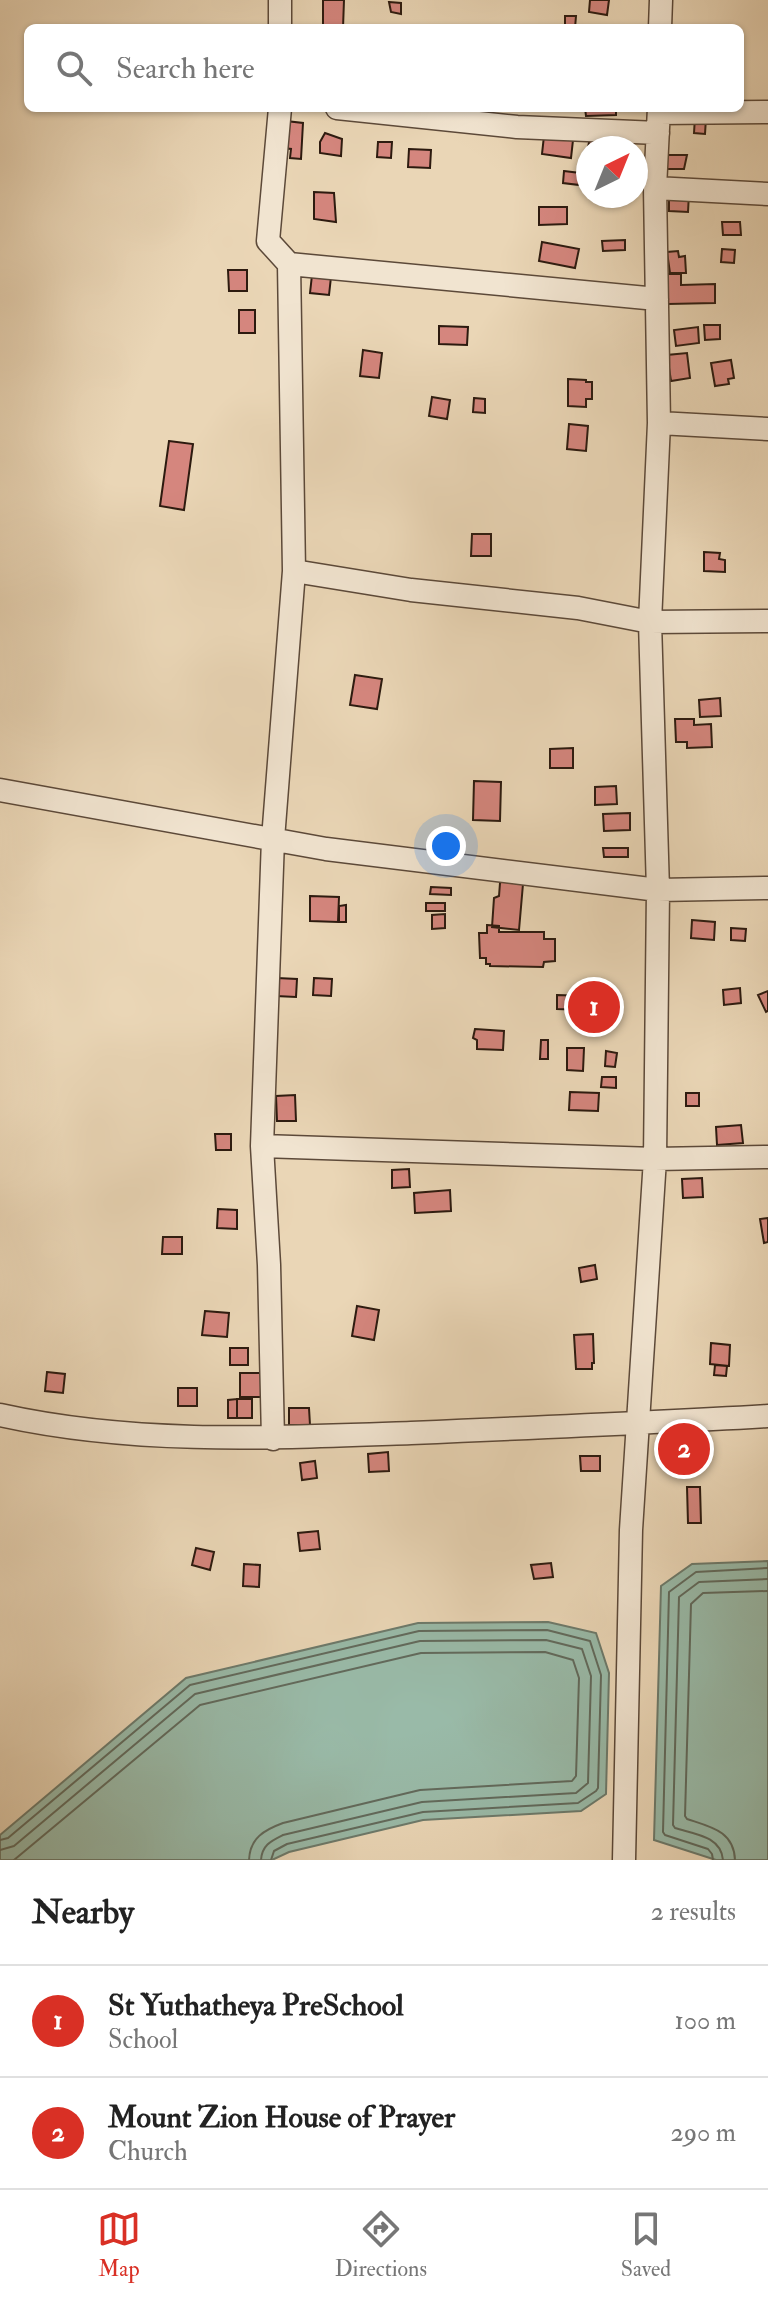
<!DOCTYPE html>
<style>
:root{--surface:#fff;--page:#f2f2f2;--text:#222;--muted:#767676;--line:#e0e0e0;--accent:#d93025}
body{margin:0;font-family:"IM FELL Double Pica",serif;background:var(--page);color:var(--text)}
.compass{position:absolute;left:576px;top:136px;width:72px;height:72px;border-radius:50%;background:var(--surface);box-shadow:0 2px 6px #0004;rotate:43deg}
.you{position:absolute;left:446px;top:846px;width:28px;height:28px;margin:-20px;border:6px solid #fff;border-radius:50%;background:#1a73e8;box-shadow:0 0 0 12px #1a73e833}
.badge{display:grid;place-items:center;width:52px;height:52px;border-radius:50%;background:var(--accent);color:#fff;font-size:26px;font-weight:700}
.pin{position:absolute;translate:-50% -50%;border:4px solid #fff;box-shadow:0 2px 8px #0006}
.list{margin:0;padding:0;list-style:none}
h2{display:flex;justify-content:space-between;align-items:center;height:104px;margin:0;padding:0 32px;font-size:34px}
h2 small{font-size:26px;font-weight:400;color:var(--muted)}
.list li{display:grid;grid-template-columns:52px 1fr auto;gap:24px;align-items:center;box-sizing:border-box;height:112px;padding:0 32px;border-top:2px solid var(--line)}
.list b{display:block;font-size:30px;white-space:nowrap}
.list p{margin:0;font-size:26px;white-space:nowrap;color:var(--muted)}
.list em{font-size:26px;font-style:normal;color:var(--muted)}
.icon{flex:none;width:44px;height:44px;fill:none;stroke:currentColor;stroke-width:2;stroke-linecap:round;stroke-linejoin:round}
.map{position:relative;flex:none;width:768px;height:1860px;overflow:hidden}
.search{position:absolute;background:var(--surface);box-shadow:0 2px 6px #0004;left:24px;right:24px;top:24px;height:88px;display:flex;align-items:center;gap:20px;box-sizing:border-box;padding:0 28px;border-radius:12px;color:var(--muted);font-size:30px}
.sheet{height:328px;background:var(--surface)}
nav{display:flex;justify-content:space-around;align-items:center;box-sizing:border-box;height:112px;border-top:2px solid var(--line);background:var(--surface);font-size:22px;color:var(--muted)}
nav a{display:grid;justify-items:center;gap:4px}
nav .on{color:var(--accent)}
.map>svg:first-child{display:block}
</style>
<div class="map">
<svg width="768" height="1860" viewBox="0 0 768 1860">
<rect width="100%" height="100%" fill="#ead6b6"/>
<filter id="stains"><feTurbulence type="fractalNoise" baseFrequency=".0025" numOctaves="4"/><feColorMatrix values="0 0 0 0 .2 0 0 0 0 .09 0 0 0 0 .02 0 0 0 .5 -.17"/></filter>
<radialGradient id="worn" r=".72"><stop offset=".6" stop-color="#630" stop-opacity="0"/><stop offset="1" stop-color="#630" stop-opacity=".3"/></radialGradient>
<path fill="#99baa8" stroke="#6d7a6b" stroke-width="2" d="M768,1561V1860H716L654,1840L661,1586L692,1564Z
M548,1622L596,1633L609,1673L606,1794L581,1811L423,1820L289,1852L272,1860H0V1835L186,1678L418,1623Z"/>
<g fill="none" stroke-linecap="round" stroke-linejoin="round">
<path stroke="#626a5c" stroke-width="2" d="M0,1840L8,1838L190,1685L419,1631L547,1630L590,1641L601,1675L598,1788L596,1791L578,1803L423,1812L287,1844L274,1851L271,1860
M0,1850L14,1846L195,1694L420,1641L546,1640L582,1649L591,1676L588,1783L576,1793L422,1802L283,1835C271,1841 262,1845 261,1860
M14,1860L200,1705L421,1653L545,1652L573,1660L579,1678L576,1776L572,1781L420,1790L283,1823C264,1830 250,1838 249,1860
M713,1860L712,1854L708,1849L665,1835L663,1832L669,1592L696,1572L768,1568
M723,1860C721,1836 694,1834 675,1828L673,1825L679,1597L699,1582L768,1579
M735,1860C734,1831 711,1827 687,1819L685,1816L691,1604L703,1593L768,1591"/>
</g>
<path fill="#d5867e" stroke="#2c1a0f" stroke-width="2" d="M323,0H344L343,28H323Z
M590,0H609L607,15L589,12Z
M389,2L401,3V14L391,12Z
M565,16H576L575,28H565Z
M585,108H616V115L586,116Z
M695,117L706,118L705,134L694,133Z
M277,120L303,123L301,159L290,158L291,149L274,147Z
M325,133L342,139L341,156L320,153V142Z
M544,136L573,140L571,158L542,154Z
M590,137L612,140L611,148H588L586,158Z
M378,142H392L391,158L377,157Z
M409,149L431,150L430,168L408,167Z
M666,155H687L684,169H666Z
M564,171L588,174V186L563,183Z
M314,192L334,193L336,222L314,219Z
M669,193H689L688,212L669,211Z
M539,207H567V224L539,225Z
M722,222H740L741,235H723Z
M625,240V250L603,251L602,241Z
M542,242L579,249L575,268L539,261Z
M722,249L735,250L734,263L721,262Z
M678,251L679,257L685,256L686,273H670L667,252Z
M228,270H247V291H229Z
M667,274H681V285L715,284V303L668,304Z
M312,275L331,277L329,295L310,293Z
M239,310H255V333H239Z
M704,325H720V339L705,340Z
M439,326L468,327L467,345L439,344Z
M698,327L699,343L676,346L674,330Z
M363,350L382,353L379,378L360,376Z
M687,353L690,378L671,381L667,355Z
M731,360L734,378L728,379L729,384L715,386L711,363Z
M568,379L586,380V382H592V399H586V407L568,406Z
M432,397L450,400L447,419L429,416Z
M474,398L485,399V413L473,412Z
M569,424L588,426L586,451L567,449Z
M169,441L193,444L184,510L160,506Z
M472,534H491V556H471Z
M704,552L720,553L719,559L725,560V572L704,571Z
M355,675L382,679L377,709L350,705Z
M720,698L721,716L700,717L699,700Z
M675,719H694V725L711,724L712,747L687,748V742H676Z
M573,748V768H550V749Z
M474,781L501,782L500,821L473,820Z
M616,786L617,804L595,805V787Z
M630,813V830L604,831L603,814Z
M603,848H628V857H604Z
M503,880L506,882L523,884L519,930L492,927L494,898L499,896L500,883Z
M431,887L451,888V895L430,894Z
M310,896L339,897L338,922L310,921Z
M426,903H445V911H426Z
M346,905V922H339V906Z
M445,914V928L432,929V915Z
M692,920L715,922L714,940L691,938Z
M487,925L499,926V932H544V939H555V961L544,962L543,967L490,966V964H486V958H480L479,933H487Z
M731,928L746,929L745,941L731,940Z
M277,978L297,979L296,997L276,996Z
M314,978L332,979L331,996L313,995Z
M740,988L741,1003L724,1005L723,990Z
M768,991V1011L766,1012L758,995Z
M557,995L586,996L585,1010L557,1009Z
M475,1029L504,1031L503,1050L477,1049V1040L473,1038Z
M541,1040H548V1059H540Z
M567,1048H584L583,1071L567,1070Z
M606,1051L617,1053L615,1067L605,1066Z
M602,1077H616V1088L601,1087Z
M570,1092L599,1093L598,1111L569,1110Z
M686,1093H699V1106H686Z
M295,1095L296,1121H277L276,1096Z
M741,1125L743,1143L717,1145L716,1127Z
M215,1134H231V1150H216Z
M409,1169L410,1187L392,1188V1170Z
M702,1178L703,1197L683,1198L682,1179Z
M450,1190L451,1211L415,1213L414,1193Z
M218,1209L237,1210V1229L217,1228Z
M768,1218V1242L764,1243L760,1219Z
M163,1237H182V1254H162Z
M595,1265L597,1279L581,1282L579,1268Z
M357,1306L379,1310L374,1340L352,1336Z
M205,1311L229,1313L227,1337L202,1335Z
M593,1334L594,1363H592V1369H576L574,1335Z
M711,1343L730,1345L729,1366L710,1364Z
M230,1348H248V1365H230Z
M715,1365L727,1366L726,1376L714,1375Z
M47,1372L65,1374L63,1393L45,1391Z
M240,1373H262L263,1397H240Z
M178,1388H197V1406H178Z
M237,1399H252V1418H237Z
M237,1399V1418H228V1400Z
M289,1408H309L310,1425H289Z
M388,1452L389,1471L369,1472L368,1454Z
M580,1456H600V1471H581Z
M315,1461L317,1478L302,1480L300,1463Z
M687,1487H700L701,1523H688Z
M318,1531L320,1549L300,1551L298,1533Z
M196,1548L214,1552L210,1570L192,1565Z
M551,1563L553,1577L534,1579L531,1565Z
M244,1564L260,1565L259,1587L243,1586Z"/>
<g fill="none" stroke-linecap="round" stroke-linejoin="round">
<defs>
<path id="minor" d="M280,0V28
M660,28L661,0
M280,108L268,241L289,264L294,571L411,590L578,608L650,622L768,621
M337,108L517,127L658,133
M659,113L768,112
M655,188L768,194
M289,264L657,299
M659,423L768,429
M0,790L326,849L658,890L768,888
M262,1146L655,1159L768,1157
M0,1415C135,1445 273,1438 411,1433C530,1428 649,1423 768,1416
M273,1439L269,1265L262,1146L273,839L294,571
M624,1860L631,1530L655,1159L658,890L650,622L659,423L655,188L659,108"/>
</defs>
<use href="#minor" stroke="#5c4939" stroke-width="25"/>
<use href="#minor" stroke="#f1e4d0" stroke-width="22"/>
</g>
<rect width="100%" height="100%" filter="url(#stains)"/>
<rect width="100%" height="100%" fill="url(#worn)"/>
</svg>
<svg class="compass" viewBox="-18 -18 36 36"><path d="M0-13l5 13h-10z" fill="#e53935"/><path d="M0 13l5-13h-10z" fill="#767676"/></svg>
<div class="you"></div>
<div class="pin badge" style="left:594px;top:1007px">1</div>
<div class="pin badge" style="left:684px;top:1449px">2</div>
<div class="search"><svg class="icon" aria-label="search" viewBox="0 0 24 24"><circle cx="10" cy="10" r="6"/><path d="M15 15l6 6"/></svg>Search here</div>
</div>
<section class="sheet">
<h2>Nearby<small>2 results</small></h2>
<ul class="list">
<li><span class="badge">1</span><div><b>St Yuthatheya PreSchool</b><p>School</p></div><em>100 m</em></li>
<li><span class="badge">2</span><div><b>Mount Zion House of Prayer</b><p>Church</p></div><em>290 m</em></li>
</ul>
</section>
<nav>
<a class="on"><svg class="icon" aria-label="map" viewBox="0 0 24 24"><path d="M3 6l6-2 6 2 6-2v14l-6 2-6-2-6 2zM9 4v14M15 6v14"/></svg>Map</a>
<a><svg class="icon" aria-label="directions" viewBox="0 0 24 24"><path d="M12 3l9 9-9 9-9-9zM9 14v-3h6M13 9l2 2-2 2"/></svg>Directions</a>
<a><svg class="icon" aria-label="saved" viewBox="0 0 24 24"><path d="M7 4h10v16l-5-4-5 4z"/></svg>Saved</a>
</nav>
